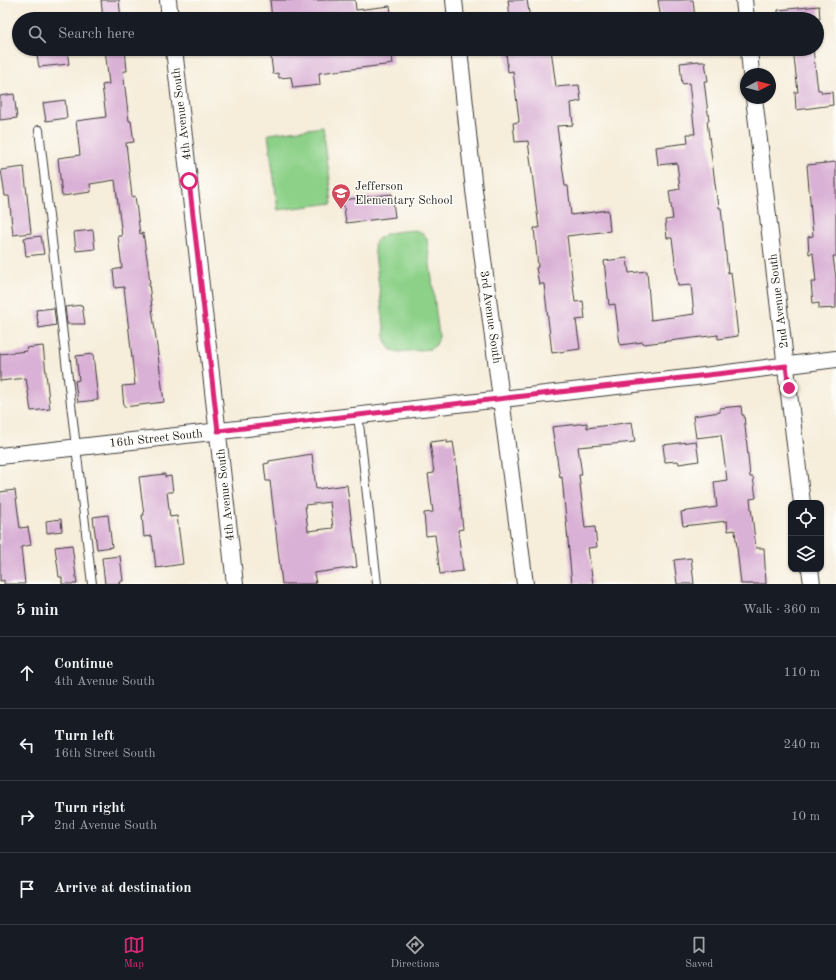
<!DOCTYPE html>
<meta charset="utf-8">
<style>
:root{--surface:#171b24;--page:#20242c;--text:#f1f3f6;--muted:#9ea1a6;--line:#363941;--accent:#db2777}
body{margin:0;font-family:"Old Standard TT",serif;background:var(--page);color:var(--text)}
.controls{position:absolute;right:12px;bottom:12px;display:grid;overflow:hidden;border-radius:8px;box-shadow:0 1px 3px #0004}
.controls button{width:36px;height:36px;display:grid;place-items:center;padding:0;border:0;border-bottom:1px solid var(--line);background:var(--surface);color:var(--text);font:20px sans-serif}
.compass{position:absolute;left:740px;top:68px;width:36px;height:36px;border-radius:50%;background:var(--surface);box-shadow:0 1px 3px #0004;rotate:83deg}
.stop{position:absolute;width:12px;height:12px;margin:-9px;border:3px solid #db2777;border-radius:50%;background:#fff}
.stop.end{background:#db2777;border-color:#fff;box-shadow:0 1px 4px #0008}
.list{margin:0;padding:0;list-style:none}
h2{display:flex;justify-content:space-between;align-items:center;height:52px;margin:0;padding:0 16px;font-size:17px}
h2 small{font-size:13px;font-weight:400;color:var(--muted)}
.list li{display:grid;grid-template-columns:26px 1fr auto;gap:12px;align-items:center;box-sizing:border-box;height:72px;padding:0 16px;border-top:1px solid var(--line)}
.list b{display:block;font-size:15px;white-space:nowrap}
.list p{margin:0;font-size:13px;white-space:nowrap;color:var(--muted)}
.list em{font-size:13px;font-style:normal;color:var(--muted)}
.icon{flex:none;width:22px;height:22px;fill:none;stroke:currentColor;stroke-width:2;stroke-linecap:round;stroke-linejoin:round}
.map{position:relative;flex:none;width:836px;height:584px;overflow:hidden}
.search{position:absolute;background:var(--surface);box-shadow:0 1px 3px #0004;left:12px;right:12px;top:12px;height:44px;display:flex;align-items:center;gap:10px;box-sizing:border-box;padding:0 14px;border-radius:22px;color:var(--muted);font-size:15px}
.sheet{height:340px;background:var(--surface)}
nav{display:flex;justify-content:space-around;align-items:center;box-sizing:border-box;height:56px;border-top:1px solid var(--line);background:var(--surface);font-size:11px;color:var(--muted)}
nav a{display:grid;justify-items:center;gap:2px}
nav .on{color:var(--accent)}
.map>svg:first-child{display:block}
</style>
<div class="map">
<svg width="836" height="584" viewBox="0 0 836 584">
<rect width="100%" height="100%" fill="#fdfcf7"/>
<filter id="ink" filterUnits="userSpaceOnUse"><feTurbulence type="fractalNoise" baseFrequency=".025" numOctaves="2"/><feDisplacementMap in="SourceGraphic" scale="8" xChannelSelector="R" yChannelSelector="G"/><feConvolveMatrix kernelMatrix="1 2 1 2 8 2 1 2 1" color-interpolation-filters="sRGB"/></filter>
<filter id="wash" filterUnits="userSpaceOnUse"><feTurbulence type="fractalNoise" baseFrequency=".012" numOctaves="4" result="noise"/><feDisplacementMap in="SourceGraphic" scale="16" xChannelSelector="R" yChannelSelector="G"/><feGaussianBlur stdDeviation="0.9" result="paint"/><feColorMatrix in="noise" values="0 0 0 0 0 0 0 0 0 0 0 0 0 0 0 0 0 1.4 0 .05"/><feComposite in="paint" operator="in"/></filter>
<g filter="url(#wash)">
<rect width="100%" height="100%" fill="#f6edda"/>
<path fill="#8dd189" stroke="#547652" d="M323,127L333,203L278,210L268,134Z
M415,230L423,233L427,239L439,337L436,345L430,349L399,352L391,350L386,343L374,245C381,230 399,232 415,230Z"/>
<g id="blocks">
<path fill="#dab1d6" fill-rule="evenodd" d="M101,0H119L121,19H103Z
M270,0H355L356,10L390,6L392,19H272Z
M508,0H527L530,19H510Z
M658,0H693L695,19H661Z
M819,6L820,19H778V10Z
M67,49L69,64L39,67L36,50Z
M105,49H125L127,71H123L129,121H131L134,142L126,143L132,197L135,196L140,234L143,233L148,265L150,284H149L164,402L124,407L122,386L135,385L124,287L115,288L113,270L122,268L118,236H122L115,180L90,184L91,192L62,196L58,158L80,155L76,121L106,117L102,85L109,84Z
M270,49H391L393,64L319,73L320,85L293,88L291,77L279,78L278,73L273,74Z
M534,49H551L556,87L579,85L581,101L571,103L573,125L557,126L565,186H568L571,215L608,210L610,231L567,236L575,302L583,301L585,319L576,320L580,349L552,353L544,284H539L536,268L538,267L534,228H539L528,141L515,142L513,123L519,122V120L513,71L508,72L506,52Z
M793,49H813L818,90H821L822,93L832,92L833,105L796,110L795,92H798Z
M699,61V62H705L708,81H704L709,121H707L717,199H718L719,208H721L728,273L731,272L738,336L718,339V335L644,344L643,342L620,345L615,304L609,305L604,261L627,258L629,273L647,271L651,320L694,314L691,285L678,286L672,238H667L665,220L673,219L669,191L680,189L677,163L658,165L656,147L688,143L687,134H695L689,83L682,84L680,63Z
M14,94L17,118L0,120V96Z
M65,100L67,118L46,121L43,103Z
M836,162V256H833L836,279V308L819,309V303L813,304L811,282H816L813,253L809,254L808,237L813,236L807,165Z
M24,167L31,233L13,235L9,196H5L1,170Z
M392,194L395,217L346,223L343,200Z
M93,230L95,249L76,251L74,232Z
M41,236L44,254L26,256L24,238Z
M82,305L85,324H67L65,307Z
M54,308L56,325L39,328L36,310Z
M43,346L50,409L31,411L26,378L0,381V354L27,351L26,348Z
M93,354L98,400L78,402L75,381L79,380L76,356Z
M741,406L742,415H744L750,477H753L756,498L750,499L756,548H764L766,584H741L735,530L728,531L727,521L683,526L681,512L717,507L714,482L727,480L721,435L696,438L693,416L720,412V408Z
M632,422L635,442L578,447L582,475H579L585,528L595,527L597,547L588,548L593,584H572L562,477L560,478L552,427L587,423V428Z
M447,440V443L453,442L455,454L463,529L458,530L463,571L440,574L435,535L426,536L424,513L433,512L428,474L434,473L430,442Z
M696,441L699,461L679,464L678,461L665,462L663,445Z
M312,454L316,489L347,485L357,567L314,573L316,584H282L270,481H266L264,464L269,463V461ZM330,502L333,528L308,531L305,505Z
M165,474V477L171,476L173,492H167L170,517L177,516L183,564L156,568L152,536L144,537L142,515H144L139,477Z
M15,490L20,528L28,527L31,545L21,547L25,584H4V580L0,581V492Z
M108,515L112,547L97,549L93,517Z
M61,519L62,531L47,533L46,521Z
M72,545L77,584H62V577H59L55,547Z
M120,556L123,581H119L120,584H105L102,558Z
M691,558L694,584H677L674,560Z"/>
</g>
</g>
<g filter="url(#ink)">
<use href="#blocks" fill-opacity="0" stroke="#3d3b38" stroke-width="1"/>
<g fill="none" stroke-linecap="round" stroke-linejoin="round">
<defs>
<path id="service" d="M39,130L92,584
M358,415L377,584"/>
<path id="minor" d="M168,0L170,19
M454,0L456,19
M744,0L746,19
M174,49L235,584
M459,49L474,190L525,584
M749,49L751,74
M754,98L802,503
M0,456L696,377L836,359
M810,569L812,584"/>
</defs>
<use href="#service" stroke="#3d3b38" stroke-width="10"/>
<use href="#minor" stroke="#3d3b38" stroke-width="18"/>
<use href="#service" stroke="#fff" stroke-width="8"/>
<use href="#minor" stroke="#fff" stroke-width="16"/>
</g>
</g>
<g fill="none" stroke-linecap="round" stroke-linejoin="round" filter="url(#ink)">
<path stroke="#db2777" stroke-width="5" d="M189,181L218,431L786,366L789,388"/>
</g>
<defs>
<symbol id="school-pin" viewBox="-11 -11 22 30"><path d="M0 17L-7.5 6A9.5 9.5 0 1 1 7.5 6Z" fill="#d1495b" stroke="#fdfcf7"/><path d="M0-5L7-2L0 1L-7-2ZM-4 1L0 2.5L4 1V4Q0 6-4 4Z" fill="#fff"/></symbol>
</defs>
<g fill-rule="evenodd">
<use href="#school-pin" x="330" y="182" width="22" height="30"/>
</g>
<g text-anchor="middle" stroke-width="3" stroke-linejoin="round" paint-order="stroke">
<g font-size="12" fill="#1c1c1c" stroke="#fdfcf7">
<text transform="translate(181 114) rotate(-97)" y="4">4th Avenue South</text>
<text transform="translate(778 301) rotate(-97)" y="4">2nd Avenue South</text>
<text transform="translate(491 317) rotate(82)" y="4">3rd Avenue South</text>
<text transform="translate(156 438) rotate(-6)" y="4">16th Street South</text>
<text transform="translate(225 495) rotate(-96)" y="4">4th Avenue South</text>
</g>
<g font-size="12" fill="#1c1c1c" stroke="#fdfcf7" text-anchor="start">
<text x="355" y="190">Jefferson<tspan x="355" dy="14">Elementary School</tspan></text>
</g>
</g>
</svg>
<div class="controls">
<button><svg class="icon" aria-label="locate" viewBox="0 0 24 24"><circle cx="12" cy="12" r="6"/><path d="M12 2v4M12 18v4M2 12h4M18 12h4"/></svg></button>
<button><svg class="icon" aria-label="layers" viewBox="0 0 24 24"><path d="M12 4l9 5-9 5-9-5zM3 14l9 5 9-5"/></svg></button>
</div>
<svg class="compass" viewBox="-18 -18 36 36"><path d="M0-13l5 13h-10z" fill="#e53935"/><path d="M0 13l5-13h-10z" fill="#9ea1a6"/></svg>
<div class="stop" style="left:189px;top:181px"></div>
<div class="stop end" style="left:789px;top:388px"></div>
<div class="search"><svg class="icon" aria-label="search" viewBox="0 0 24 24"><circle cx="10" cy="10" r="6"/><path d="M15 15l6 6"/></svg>Search here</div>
</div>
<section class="sheet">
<h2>5 min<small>Walk · 360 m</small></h2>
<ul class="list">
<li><svg class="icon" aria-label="ahead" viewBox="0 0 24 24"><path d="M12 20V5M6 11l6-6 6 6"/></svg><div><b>Continue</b><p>4th Avenue South</p></div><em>110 m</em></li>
<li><svg class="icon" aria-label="left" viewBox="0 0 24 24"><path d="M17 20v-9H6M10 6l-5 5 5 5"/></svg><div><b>Turn left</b><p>16th Street South</p></div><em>240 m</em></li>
<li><svg class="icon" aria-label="right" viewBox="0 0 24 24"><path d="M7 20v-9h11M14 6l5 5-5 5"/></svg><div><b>Turn right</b><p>2nd Avenue South</p></div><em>10 m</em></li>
<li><svg class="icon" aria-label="arrive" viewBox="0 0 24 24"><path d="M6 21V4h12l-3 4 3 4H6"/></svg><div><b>Arrive at destination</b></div></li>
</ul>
</section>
<nav>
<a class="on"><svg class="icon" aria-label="map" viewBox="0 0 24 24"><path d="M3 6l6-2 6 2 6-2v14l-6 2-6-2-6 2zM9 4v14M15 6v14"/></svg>Map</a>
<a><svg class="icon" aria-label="directions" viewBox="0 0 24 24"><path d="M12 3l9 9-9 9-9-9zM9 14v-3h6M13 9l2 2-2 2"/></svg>Directions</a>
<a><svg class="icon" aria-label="saved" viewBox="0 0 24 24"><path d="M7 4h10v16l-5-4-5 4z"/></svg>Saved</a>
</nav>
